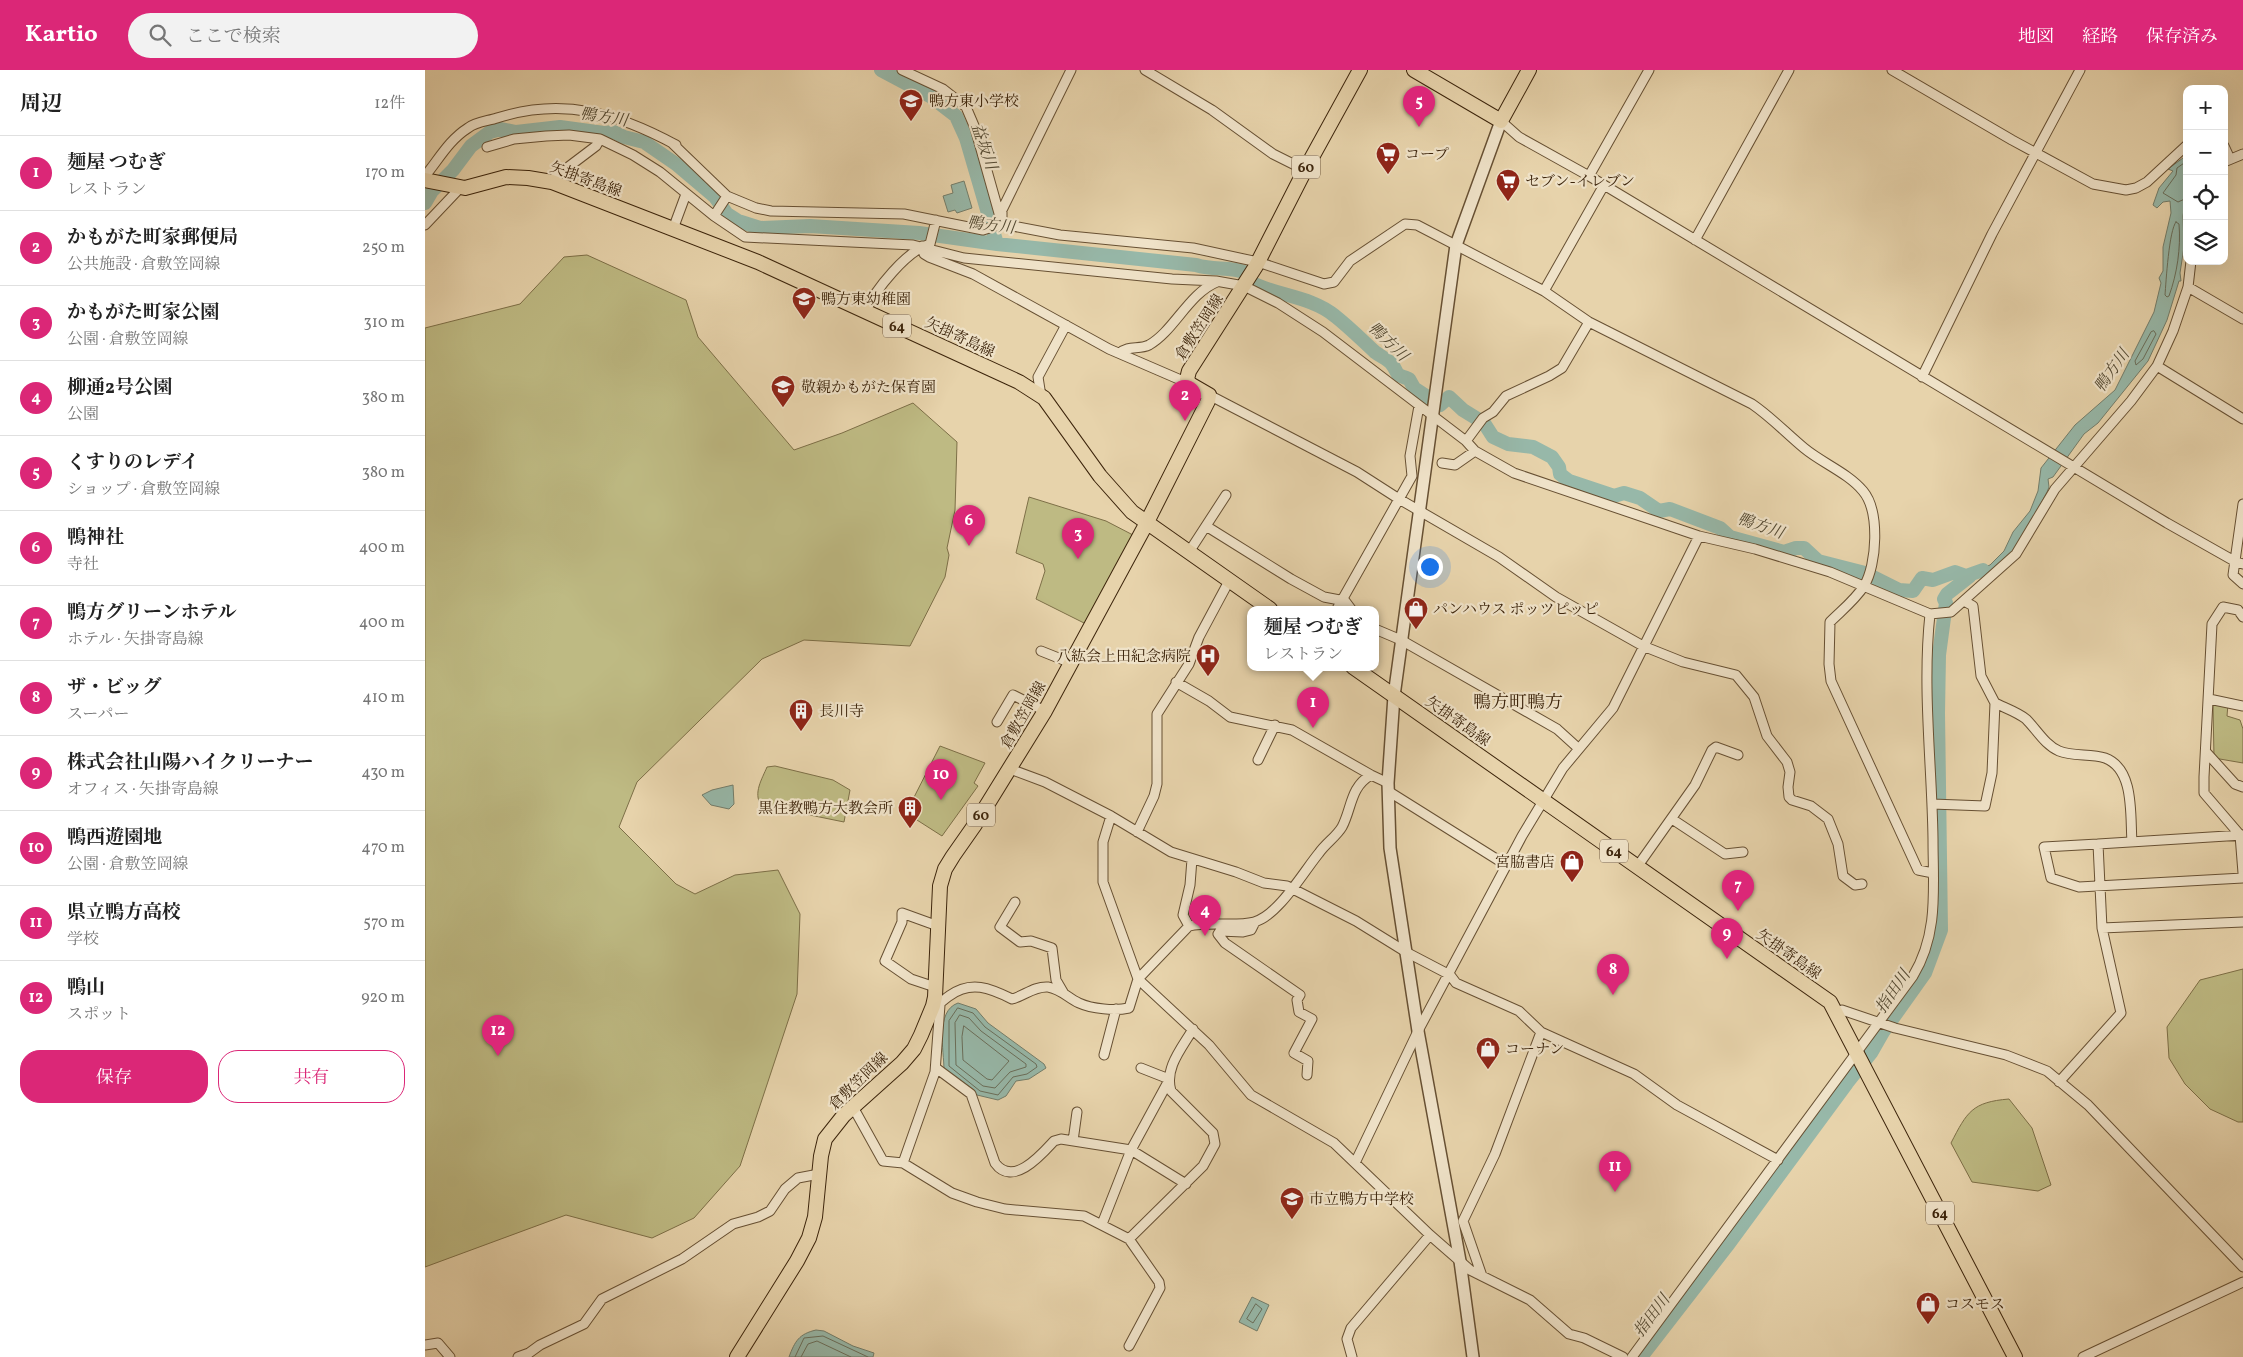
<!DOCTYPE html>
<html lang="ja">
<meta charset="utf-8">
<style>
:root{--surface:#fff;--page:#f2f2f2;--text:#222;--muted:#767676;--line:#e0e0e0;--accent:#db2777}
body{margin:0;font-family:Vollkorn,"Noto Serif JP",serif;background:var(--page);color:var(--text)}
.controls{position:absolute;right:15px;top:15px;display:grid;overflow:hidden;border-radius:10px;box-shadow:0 5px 20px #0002}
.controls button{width:45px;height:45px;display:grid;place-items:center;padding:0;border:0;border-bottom:1px solid var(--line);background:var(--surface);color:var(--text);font:25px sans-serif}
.you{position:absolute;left:1004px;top:496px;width:18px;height:18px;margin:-12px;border:4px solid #fff;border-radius:50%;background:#1a73e8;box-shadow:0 0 0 8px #1a73e833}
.badge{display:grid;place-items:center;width:32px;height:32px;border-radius:50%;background:var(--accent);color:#fff;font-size:16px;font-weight:700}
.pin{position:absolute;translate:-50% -41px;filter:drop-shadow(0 1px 2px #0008)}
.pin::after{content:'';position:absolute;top:26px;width:18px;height:15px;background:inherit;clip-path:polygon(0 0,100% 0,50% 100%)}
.popup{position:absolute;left:822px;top:536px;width:132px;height:65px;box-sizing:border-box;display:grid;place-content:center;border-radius:10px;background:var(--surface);filter:drop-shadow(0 1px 4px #0005);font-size:16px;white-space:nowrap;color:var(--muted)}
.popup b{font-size:19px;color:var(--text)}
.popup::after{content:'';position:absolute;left:50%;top:100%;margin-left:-10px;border:10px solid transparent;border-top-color:var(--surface)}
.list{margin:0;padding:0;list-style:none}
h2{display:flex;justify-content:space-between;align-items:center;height:65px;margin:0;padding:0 20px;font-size:21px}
h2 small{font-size:16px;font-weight:400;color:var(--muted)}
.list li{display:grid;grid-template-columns:32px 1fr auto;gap:15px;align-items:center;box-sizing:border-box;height:75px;padding:0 20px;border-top:1px solid var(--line)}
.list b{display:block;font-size:19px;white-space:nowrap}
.list p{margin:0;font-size:16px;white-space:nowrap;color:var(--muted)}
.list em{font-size:16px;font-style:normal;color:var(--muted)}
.actions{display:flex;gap:10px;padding:15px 20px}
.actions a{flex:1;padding:11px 0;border:1px solid var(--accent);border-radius:20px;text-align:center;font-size:18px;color:var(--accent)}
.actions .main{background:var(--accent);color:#fff}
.icon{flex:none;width:28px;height:28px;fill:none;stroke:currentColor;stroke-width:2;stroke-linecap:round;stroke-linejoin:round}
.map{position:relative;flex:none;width:1818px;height:1287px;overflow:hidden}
header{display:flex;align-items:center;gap:30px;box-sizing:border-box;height:70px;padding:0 25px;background:var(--accent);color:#fff}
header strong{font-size:24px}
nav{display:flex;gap:28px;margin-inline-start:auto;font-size:18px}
.search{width:350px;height:45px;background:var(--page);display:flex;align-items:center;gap:12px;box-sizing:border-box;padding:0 18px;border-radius:28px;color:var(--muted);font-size:19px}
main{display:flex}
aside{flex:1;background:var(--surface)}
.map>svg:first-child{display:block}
</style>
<header>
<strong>Kartio</strong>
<div class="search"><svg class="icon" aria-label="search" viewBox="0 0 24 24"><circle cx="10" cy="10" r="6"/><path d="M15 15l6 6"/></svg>ここで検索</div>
<nav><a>地図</a><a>経路</a><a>保存済み</a></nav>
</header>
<main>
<aside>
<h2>周辺<small>12件</small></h2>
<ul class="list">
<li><span class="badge">1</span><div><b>麺屋 つむぎ</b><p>レストラン</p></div><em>170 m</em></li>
<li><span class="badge">2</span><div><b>かもがた町家郵便局</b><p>公共施設 · 倉敷笠岡線</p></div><em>250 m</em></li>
<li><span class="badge">3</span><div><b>かもがた町家公園</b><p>公園 · 倉敷笠岡線</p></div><em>310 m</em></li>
<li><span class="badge">4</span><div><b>柳通2号公園</b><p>公園</p></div><em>380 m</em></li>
<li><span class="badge">5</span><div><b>くすりのレデイ</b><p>ショップ · 倉敷笠岡線</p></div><em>380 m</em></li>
<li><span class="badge">6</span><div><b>鴨神社</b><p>寺社</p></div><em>400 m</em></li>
<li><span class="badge">7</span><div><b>鴨方グリーンホテル</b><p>ホテル · 矢掛寄島線</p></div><em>400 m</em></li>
<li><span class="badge">8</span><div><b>ザ・ビッグ</b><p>スーパー</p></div><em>410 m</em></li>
<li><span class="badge">9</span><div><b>株式会社山陽ハイクリーナー</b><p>オフィス · 矢掛寄島線</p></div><em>430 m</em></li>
<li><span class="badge">10</span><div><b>鴨西遊園地</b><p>公園 · 倉敷笠岡線</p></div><em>470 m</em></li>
<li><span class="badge">11</span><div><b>県立鴨方高校</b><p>学校</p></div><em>570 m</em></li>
<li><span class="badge">12</span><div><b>鴨山</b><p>スポット</p></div><em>920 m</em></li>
</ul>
<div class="actions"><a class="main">保存</a><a>共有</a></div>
</aside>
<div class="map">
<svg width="1818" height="1287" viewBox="0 0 1818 1287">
<rect width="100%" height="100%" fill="#e7d3ab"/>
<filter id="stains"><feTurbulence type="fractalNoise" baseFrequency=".004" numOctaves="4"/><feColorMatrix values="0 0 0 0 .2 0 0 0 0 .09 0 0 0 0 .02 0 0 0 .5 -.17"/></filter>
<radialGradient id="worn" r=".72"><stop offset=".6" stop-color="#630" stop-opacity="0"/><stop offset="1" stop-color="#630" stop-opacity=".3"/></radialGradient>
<path fill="#beba83" stroke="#7d6f47" d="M162,185L261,230L273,267L369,380L417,363L488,333L532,372L530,440L522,478L524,485L520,507L485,576L379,570L337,589L212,712L194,757L251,814L270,824L310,805L353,800L375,844L372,924L315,1096L269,1148L227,1168L141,1145L0,1197V258L95,234L139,187Z
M604,427L681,451L708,465L663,555L611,529L620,501L618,494L591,483Z
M1803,634L1802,646L1815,650L1818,659V693L1789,688L1788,635Z
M515,676L560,693L549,713L553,716L517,766L481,743Z
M350,696L408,710L425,720L419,752L336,735C328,723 337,709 342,697Z
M1818,899V1052H1813L1785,1039L1760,1014L1744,988L1742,957L1775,910Z
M1584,1029L1607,1058L1626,1115L1613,1121L1547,1112L1526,1073C1542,1042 1547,1032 1584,1029Z"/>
<path fill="#97b8a9" stroke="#737d6a" d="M1762,85V121L1758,146L1759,177L1755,203L1756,211H1754L1742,250L1723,291L1673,353L1659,364L1628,407L1623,409L1624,417L1622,422C1609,446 1591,488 1565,501C1559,504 1551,506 1544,509L1541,503L1565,495L1579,481L1588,462L1605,441L1613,421L1616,398L1650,355L1690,320L1729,242L1736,213L1734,208L1738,201V177L1746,143L1745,131L1738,132L1732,138L1728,135L1734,118L1748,101L1743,99Z
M539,111L547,138L532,143L530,140L523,142L518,126L528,123L526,115Z
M308,715L309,734L304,739L286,735L277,725L287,720Z
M533,933L551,939L563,953L619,994L621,998L604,1009L591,1011L581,1026L573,1030L552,1025L519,1000C519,981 510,941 533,933Z
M827,1227L844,1235L832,1261L814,1252Z
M391,1260L399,1261L428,1276L449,1283L448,1287H364C370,1271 374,1264 391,1260Z"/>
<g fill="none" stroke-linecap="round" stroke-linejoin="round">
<path stroke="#6a6e5a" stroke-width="1" d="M1762,91L1752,98L1751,105L1738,123L1753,132L1762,128
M1751,152L1754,154C1756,178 1752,204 1744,226L1742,227L1740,225C1741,212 1744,160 1751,152Z
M1729,261L1731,264L1718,289L1711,295L1710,291L1726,262Z
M533,938L548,943L560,957L611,994L612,997L602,1004L588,1007L573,1025L555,1021L524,996V951Z
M535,945L544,948L556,961L601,994V997L585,1002L570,1018L558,1016L531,995L530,953Z
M539,956L584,991L567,1010L562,1009L538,990L537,967Z
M831,1234L837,1239L828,1253L822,1249Z
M370,1287L379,1268L398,1266L443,1287
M376,1287L383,1274L392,1271L426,1287"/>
<path stroke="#97b8a9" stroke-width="14" d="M456,0L505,26L531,46L541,68L572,174
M0,133L7,121L28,100L46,76L65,62L76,59L91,62L135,57L179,63L189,62L199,67L219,72L251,94L290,127L302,144L313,151L335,158L385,156L494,163L572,174L771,195C790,201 803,196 822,203L825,212C852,226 886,226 910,246C924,257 937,270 950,282C955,286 962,289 966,293C976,306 967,303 984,309L989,318L1015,335L1024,327L1038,340L1059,353L1068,367L1083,374L1108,377L1127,387L1134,397L1135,404L1144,411L1189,426L1199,423L1215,428L1234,441L1245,439L1295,458L1305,467L1359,482L1371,478H1379L1393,491L1440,503L1474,520L1488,521L1497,508L1508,510L1530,502L1541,506L1558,500
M1216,1287L1302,1176L1422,1013L1446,983L1458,962L1500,903L1516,860L1513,643L1514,585L1521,533L1519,529L1522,524L1545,506"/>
<defs>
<path id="minor" d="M477,0L518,19L541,37L550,58L577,154
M720,0L787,40L848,84L880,100
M1467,0L1587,70L1668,114L1701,120L1711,118L1722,112L1762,75
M1076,51L1094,67L1164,106L1742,453L1811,492L1818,494
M251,75L247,73L302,126L331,138L346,141L479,144L558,160L577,154L635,165L768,178L833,192L899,214L909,212L925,191L980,154L992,155L1119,221L1164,252L1327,334C1346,347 1361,363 1379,378C1397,393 1423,403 1438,421C1455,441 1452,495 1439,516C1430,530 1416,541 1405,552L1404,594L1406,611L1493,800L1508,803
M1799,76L1805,89
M62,77L89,69L121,66L144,65L175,69L208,85L235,102L289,146L320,167L488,175L539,188L747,209L791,211L819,216L853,233L898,262L1041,371L1050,381L1089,403L1274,466L1330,479L1405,502L1505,544L1526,542L1591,484L1630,419L1706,331L1732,296L1748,261L1763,217L1818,249
M1799,92L1818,84
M0,106C14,89 24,70 43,58C50,52 63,51 72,48C138,27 192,43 251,75
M1164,106L1224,0
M127,112L130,107L171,76L175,69
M289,146L302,126
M577,149V140L646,0
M0,155L36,117
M248,159L261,124
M1270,170L1364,0
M497,176L499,184L504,187L548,204L684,279L765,314
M1763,217L1766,191
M1119,221L1179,115
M440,242C450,220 482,180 505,174L511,150
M695,283C703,275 714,280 724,275C749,261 764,223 792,212
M1732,296L1818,349
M1497,307L1567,164L1655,0
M784,325L932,402L974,429L1074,487L1131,527L1218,576L1258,592L1311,605L1329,627L1342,666L1362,692L1365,702L1363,717L1364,727L1367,730L1386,736L1403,749L1413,774L1418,806L1430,815L1437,814
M616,326L613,307L641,255
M1041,371L1058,348L1068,342L1081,326L1124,306L1137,298L1164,252
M1017,393L1030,395L1050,381
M1818,434L1808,505L1818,514
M781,456L866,509L899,527L920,531L926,539
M764,482L801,425
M912,539L987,406L985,386L994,336
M1818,547L1813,540L1798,537L1787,554L1779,707V723L1815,765L1818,803
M950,559L976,570L1132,659L1153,678
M616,581L646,593
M751,612L784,631L805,647L867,660L946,705
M1784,629L1818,636
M1570,633C1580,638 1592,642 1601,649C1612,660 1620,675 1634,681C1648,687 1666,683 1680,688C1710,699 1705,746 1707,772
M572,652L588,625L620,641
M1781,682L1810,714L1818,717
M833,690L850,655
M585,699L620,712L686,746L746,782L811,802L839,813L862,816L931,851L981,882L1025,905L1031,913L1094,941L1116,962L1209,1004L1252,1035L1353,1090
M963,721L1081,795
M1507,734L1560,736L1567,703L1570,633L1556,606L1548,536L1539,531
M686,746L678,772V812L713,909L784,975L826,1025L909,1073L1005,1165L1045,1200L1105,1230L1144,1264L1159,1268L1198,1287
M1247,749L1300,784L1318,782
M712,762L729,726L732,714V644L764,594L774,567L804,511
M1673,774L1619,777L1626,808L1654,817L1818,808
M1212,797L1270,715L1287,680L1291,677L1313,685
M590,832L575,857L595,872L606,871L627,878L631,910L638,922
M830,852L826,860L818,862L795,861L793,864L800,873L875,925L872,930L874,942L887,949L869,983L883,991L882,1005
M764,856L758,845L765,815L767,789
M1677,858L1818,852
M510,917L486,909L460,891L477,852V843L513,856
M508,936C516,934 518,930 524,926C546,910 565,918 587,929C599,926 609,916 623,917C636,919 643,928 654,933C667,939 690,941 704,938L713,909L764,856C785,851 809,857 829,852C853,846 879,801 894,783C901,773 911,767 917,757C927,738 925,717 946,705L963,713
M1411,942L1417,940L1470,958L1581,985L1622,1001L1663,1035L1818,1197
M679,985L691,939
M511,998L546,1024L570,1093C588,1118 617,1084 629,1071L636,1069L706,1080L761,1114
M716,998L744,1009
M1634,1012L1696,943L1677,858L1673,774L1818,765
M428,1037L458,1091L478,1093L527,1123L552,1132L580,1139L659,1146L704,1169L778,1096L790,1074L788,1063L746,1021C739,998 757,978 768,959
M648,1071L652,1042
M478,1093L510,1002L515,935
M930,1093L993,961L1097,766L1138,698L1188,638L1274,466
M677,1154L706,1080L743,1012
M704,1169L734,1212L735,1218L704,1276
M1057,1206L1038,1151L1070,1084L1116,962
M0,1275L13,1273L25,1287
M93,1287L104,1283L115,1275L159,1254L177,1229L257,1189L308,1154L333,1147L345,1141L360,1119L373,1108L394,1104
M927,1287L922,1269L926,1258L1005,1165
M1207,1287L1488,906C1514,863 1508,818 1508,769C1507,695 1497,618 1505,544
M1658,1287L1818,1212"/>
<path id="tertiary" d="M1048,1287L1035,1191L993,961L965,778L963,713L969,626L1031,175L1076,51"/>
<path id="primary" d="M989,0L1076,51L1104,0
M0,110L40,118L81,107L103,108L127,112L333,192L594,312L619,328L675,406L707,442L845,539
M928,597L1405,932L1590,1287
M312,1287L372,1191L384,1168L390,1147L396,1086L400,1069L419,1045L477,993L489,979L496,965L508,936L510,927L515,816L520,799L528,786L549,756L620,641L719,458L783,331L784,325L765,314L762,309L764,301L831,196L880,100L935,0"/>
</defs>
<use href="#minor" stroke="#675033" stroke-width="11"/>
<use href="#tertiary" stroke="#675033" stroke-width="14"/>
<use href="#primary" stroke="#3c240b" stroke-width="16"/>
<use href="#minor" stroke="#efe2c8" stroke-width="9"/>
<use href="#tertiary" stroke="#efe2c8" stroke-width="11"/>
<use href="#primary" stroke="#e7d3ab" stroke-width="14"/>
</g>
<defs>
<symbol id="school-pin" viewBox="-11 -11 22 30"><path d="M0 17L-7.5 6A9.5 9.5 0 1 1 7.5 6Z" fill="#8f2418" stroke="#efe2c8"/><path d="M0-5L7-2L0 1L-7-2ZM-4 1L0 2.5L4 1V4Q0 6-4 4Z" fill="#fff"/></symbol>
<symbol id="supermarket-pin" viewBox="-11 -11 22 30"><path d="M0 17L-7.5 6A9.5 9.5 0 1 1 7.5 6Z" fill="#8f2418" stroke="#efe2c8"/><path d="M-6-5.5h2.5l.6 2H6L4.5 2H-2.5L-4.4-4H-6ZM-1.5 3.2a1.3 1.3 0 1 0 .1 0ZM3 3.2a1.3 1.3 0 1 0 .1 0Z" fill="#fff"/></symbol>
<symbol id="shop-pin" viewBox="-11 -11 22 30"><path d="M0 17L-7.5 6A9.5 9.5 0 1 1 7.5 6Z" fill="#8f2418" stroke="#efe2c8"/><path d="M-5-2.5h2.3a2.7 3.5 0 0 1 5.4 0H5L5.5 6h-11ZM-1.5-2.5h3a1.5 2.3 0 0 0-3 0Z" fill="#fff"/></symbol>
<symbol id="hospital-pin" viewBox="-11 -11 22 30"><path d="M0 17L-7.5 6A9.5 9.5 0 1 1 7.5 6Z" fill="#8f2418" stroke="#efe2c8"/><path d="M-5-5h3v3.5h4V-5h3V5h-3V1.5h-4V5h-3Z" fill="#fff"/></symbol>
<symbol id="building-pin" viewBox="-11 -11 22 30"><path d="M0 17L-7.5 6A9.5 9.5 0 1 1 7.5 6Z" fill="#8f2418" stroke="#efe2c8"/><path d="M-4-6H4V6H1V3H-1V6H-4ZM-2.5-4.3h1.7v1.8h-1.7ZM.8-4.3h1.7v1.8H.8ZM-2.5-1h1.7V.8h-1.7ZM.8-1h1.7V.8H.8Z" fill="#fff"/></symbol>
</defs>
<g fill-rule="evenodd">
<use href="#school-pin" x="472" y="17" width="28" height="38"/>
<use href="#supermarket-pin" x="949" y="70" width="28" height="38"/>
<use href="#supermarket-pin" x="1069" y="97" width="28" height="38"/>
<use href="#school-pin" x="365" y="215" width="28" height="38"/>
<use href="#school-pin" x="344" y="303" width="28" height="38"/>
<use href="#shop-pin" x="977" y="525" width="28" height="38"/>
<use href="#hospital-pin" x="769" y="572" width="28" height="38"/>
<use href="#building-pin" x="362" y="627" width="28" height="38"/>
<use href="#building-pin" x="471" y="724" width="28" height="38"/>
<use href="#shop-pin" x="1133" y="778" width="28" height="38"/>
<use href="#shop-pin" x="1049" y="965" width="28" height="38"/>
<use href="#school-pin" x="853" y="1115" width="28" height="38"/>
<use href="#shop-pin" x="1489" y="1220" width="28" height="38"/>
</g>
<g text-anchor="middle" stroke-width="4.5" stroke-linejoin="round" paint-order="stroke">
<g fill="#efe2c8" stroke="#725d44" stroke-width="1">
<rect x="867" y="85.5" width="28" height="23" rx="4"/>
<rect x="458" y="244.5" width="28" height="23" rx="4"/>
<rect x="542" y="733.5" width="28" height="23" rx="4"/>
<rect x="1175" y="769.5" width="28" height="23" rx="4"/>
<rect x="1501" y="1131.5" width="28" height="23" rx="4"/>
</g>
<g font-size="14" font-weight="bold" fill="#3c240b">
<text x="881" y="102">60</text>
<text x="472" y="261">64</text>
<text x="556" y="750">60</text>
<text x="1189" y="786">64</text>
<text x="1515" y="1148">64</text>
</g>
<g font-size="15" fill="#3c240b" stroke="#efe2c8" text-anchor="start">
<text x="504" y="36">鴨方東小学校</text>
<text x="980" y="89">コープ</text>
<text x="1100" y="116">セブン-イレブン</text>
<text x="396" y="234">鴨方東幼稚園</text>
<text x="376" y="322">敬親かもがた保育園</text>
<text x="1008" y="544">パンハウス ポッツピッピ</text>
<text x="766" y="591" text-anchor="end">八紘会上田紀念病院</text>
<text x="394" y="646">長川寺</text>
<text x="468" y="743" text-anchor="end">黒住教鴨方大教会所</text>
<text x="1130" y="797" text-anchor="end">宮脇書店</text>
<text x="1080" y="984">コーナン</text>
<text x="884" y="1134">市立鴨方中学校</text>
<text x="1520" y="1239">コスモス</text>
</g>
<g font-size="15" fill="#3c240b" stroke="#efe2c8">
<text transform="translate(161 109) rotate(20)" y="5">矢掛寄島線</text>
<text transform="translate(774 257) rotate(-57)" y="5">倉敷笠岡線</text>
<text transform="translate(535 267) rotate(25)" y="5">矢掛寄島線</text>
<text transform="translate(598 645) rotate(-60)" y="5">倉敷笠岡線</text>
<text transform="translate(1033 651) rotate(35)" y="5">矢掛寄島線</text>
<text transform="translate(1364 884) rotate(35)" y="5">矢掛寄島線</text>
<text transform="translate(433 1011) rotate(-44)" y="5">倉敷笠岡線</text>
</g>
<g font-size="16" font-style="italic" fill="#534932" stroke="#efe2c8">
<text transform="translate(179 46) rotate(9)" y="6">鴨方川</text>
<text transform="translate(560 76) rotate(71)" y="6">益坂川</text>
<text transform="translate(566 154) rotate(7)" y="6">鴨方川</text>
<text transform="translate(964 271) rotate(44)" y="6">鴨方川</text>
<text transform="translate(1686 300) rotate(-55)" y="6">鴨方川</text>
<text transform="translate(1336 455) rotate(19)" y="6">鴨方川</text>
<text transform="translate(1467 921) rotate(-56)" y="6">指田川</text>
<text transform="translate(1226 1245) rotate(-53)" y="6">指田川</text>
</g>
<g font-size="18" fill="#3c240b" stroke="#efe2c8">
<text x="1093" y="638">鴨方町鴨方</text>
</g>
</g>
<rect width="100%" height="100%" filter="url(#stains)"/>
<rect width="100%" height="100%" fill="url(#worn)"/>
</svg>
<div class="controls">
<button>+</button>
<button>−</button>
<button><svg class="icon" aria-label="locate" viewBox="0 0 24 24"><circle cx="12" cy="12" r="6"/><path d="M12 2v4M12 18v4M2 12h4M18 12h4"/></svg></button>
<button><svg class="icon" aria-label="layers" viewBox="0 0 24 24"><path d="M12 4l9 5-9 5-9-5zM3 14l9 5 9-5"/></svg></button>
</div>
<div class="you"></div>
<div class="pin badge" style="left:888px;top:658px">1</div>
<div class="popup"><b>麺屋 つむぎ</b>レストラン</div>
<div class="pin badge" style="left:760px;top:351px">2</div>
<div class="pin badge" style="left:653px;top:489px">3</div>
<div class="pin badge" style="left:780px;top:866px">4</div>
<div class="pin badge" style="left:994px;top:57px">5</div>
<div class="pin badge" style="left:544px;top:476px">6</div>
<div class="pin badge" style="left:1313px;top:841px">7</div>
<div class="pin badge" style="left:1188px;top:925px">8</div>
<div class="pin badge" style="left:1302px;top:889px">9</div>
<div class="pin badge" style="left:516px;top:730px">10</div>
<div class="pin badge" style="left:1190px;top:1122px">11</div>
<div class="pin badge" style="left:73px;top:986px">12</div>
</div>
</main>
